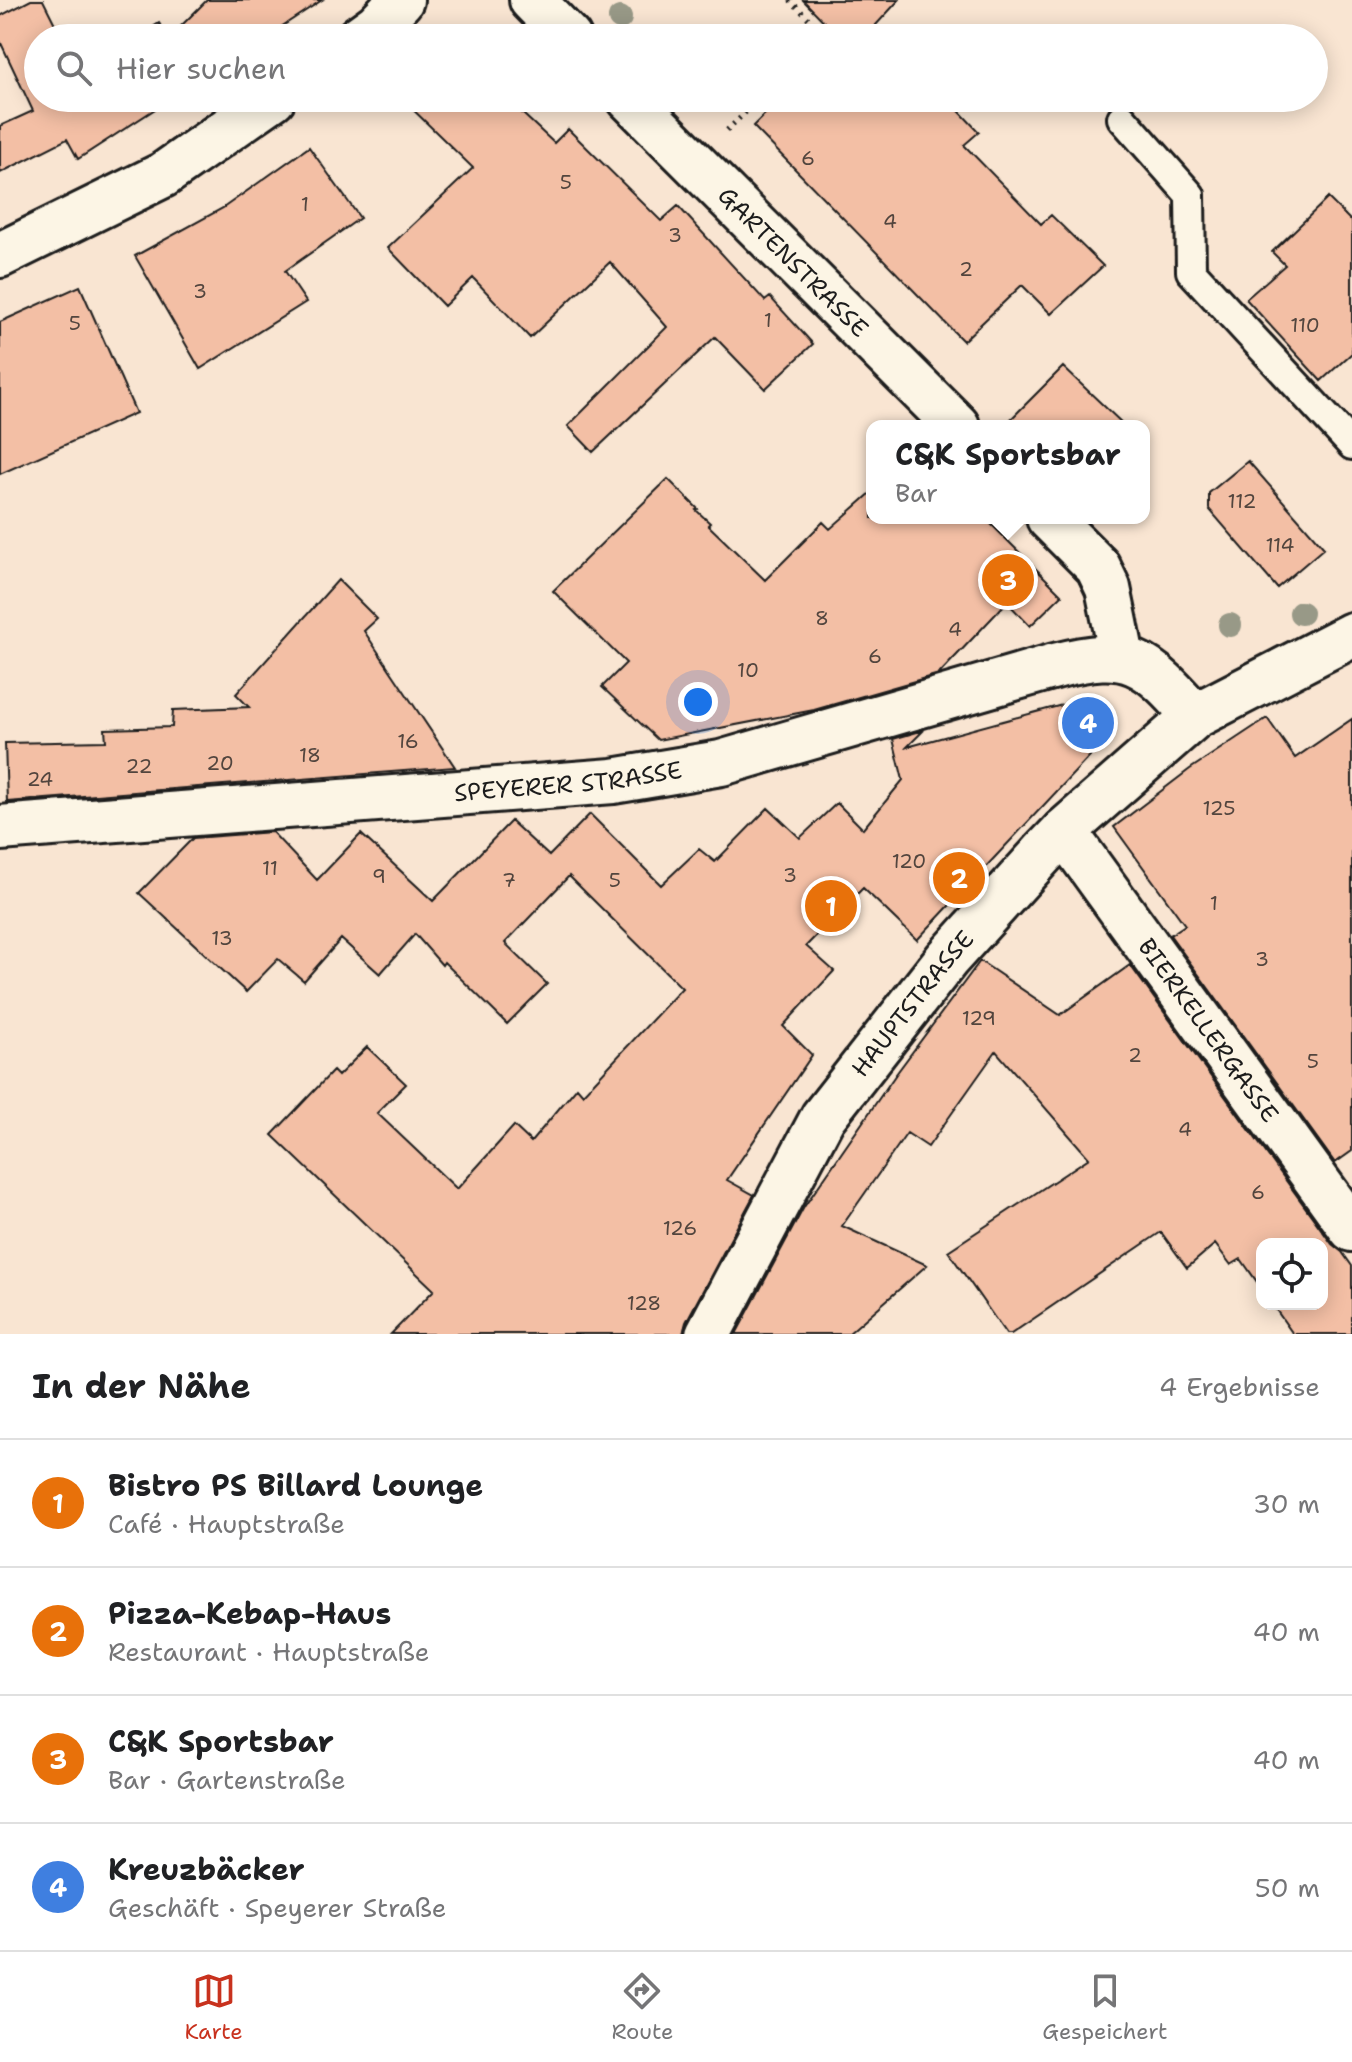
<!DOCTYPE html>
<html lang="de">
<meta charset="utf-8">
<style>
:root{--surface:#fff;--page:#f2f2f2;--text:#202124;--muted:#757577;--line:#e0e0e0;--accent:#c8321e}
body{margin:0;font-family:"Shantell Sans",sans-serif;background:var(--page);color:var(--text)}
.controls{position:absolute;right:24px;bottom:24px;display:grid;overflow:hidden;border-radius:16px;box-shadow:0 4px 20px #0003}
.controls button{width:72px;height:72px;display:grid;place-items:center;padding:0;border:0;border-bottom:2px solid var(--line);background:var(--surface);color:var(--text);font:40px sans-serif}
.you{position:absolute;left:698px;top:702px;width:28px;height:28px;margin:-20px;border:6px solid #fff;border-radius:50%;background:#1a73e8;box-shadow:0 0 0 12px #1a73e833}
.badge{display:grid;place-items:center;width:52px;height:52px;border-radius:50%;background:var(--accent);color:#fff;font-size:26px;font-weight:700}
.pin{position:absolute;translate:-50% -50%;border:4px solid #fff;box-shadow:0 2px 8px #0006}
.popup{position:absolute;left:866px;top:420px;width:284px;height:104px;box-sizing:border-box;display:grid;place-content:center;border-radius:16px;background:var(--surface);filter:drop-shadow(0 2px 6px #0005);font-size:26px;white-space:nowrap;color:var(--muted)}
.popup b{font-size:30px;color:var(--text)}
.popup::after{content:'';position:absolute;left:50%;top:100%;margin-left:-16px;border:16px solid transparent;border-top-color:var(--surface)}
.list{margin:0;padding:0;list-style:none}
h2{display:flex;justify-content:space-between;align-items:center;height:104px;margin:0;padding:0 32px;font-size:34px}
h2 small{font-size:26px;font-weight:400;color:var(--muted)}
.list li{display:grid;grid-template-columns:52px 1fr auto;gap:24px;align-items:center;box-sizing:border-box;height:128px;padding:0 32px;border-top:2px solid var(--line)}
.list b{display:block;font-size:30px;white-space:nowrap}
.list p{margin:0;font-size:26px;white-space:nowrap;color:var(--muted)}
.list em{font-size:26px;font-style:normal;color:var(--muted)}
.icon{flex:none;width:44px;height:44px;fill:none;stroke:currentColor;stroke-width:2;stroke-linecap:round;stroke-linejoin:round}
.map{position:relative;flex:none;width:1352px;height:1334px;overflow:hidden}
.search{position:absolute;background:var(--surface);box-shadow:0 4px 20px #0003;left:24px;right:24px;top:24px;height:88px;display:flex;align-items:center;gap:20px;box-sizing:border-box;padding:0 28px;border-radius:44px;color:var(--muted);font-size:30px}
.sheet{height:616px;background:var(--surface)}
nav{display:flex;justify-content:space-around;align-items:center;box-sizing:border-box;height:112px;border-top:2px solid var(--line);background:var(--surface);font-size:22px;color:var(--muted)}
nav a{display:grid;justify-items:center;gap:4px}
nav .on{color:var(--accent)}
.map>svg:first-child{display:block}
</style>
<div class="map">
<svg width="1352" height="1334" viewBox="0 0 1352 1334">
<rect width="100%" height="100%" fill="#f9e5d2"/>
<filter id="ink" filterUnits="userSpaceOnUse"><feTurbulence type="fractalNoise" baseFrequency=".0125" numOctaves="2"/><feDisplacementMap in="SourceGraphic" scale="16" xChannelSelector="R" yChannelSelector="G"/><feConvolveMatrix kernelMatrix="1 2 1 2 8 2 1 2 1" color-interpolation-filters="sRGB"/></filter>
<g filter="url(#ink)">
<path fill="#f3bfa5" stroke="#1c1c1c" stroke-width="2" d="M31,0H43L62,38H38V98H172L78,159L67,139L0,173V126L33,111L0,41V16Z
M207,0H322L264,38H169Z
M803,0H899L864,38H840Z
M159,23L169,38H135Z
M401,98H506L554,143L568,129L661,221L678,206L765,301L770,297L813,344L765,389L715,337L593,452L568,426L667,327L610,262L530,338L473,278L444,306L388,248L473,168Z
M781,98H947L979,132L964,145L1041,224L1051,215L1103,266L1051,314L1022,285L963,341L753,126Z
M309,147L360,218L285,271L306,302L200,369L135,256L223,208Z
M1328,198L1352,222V353L1321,381L1246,299L1285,265L1272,252Z
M80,286L136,413L0,474V322Z
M1063,367L1125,426H1004Z
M1248,461L1324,548L1277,588L1209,509V493Z
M668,479L698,509L696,510L710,523L708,525L765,580L823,522L830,529L872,492V518H985L1062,595L1030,626L1007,602L939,674L814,710L658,740L602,687L626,663L553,591Z
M338,580L377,619L364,631L455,767L7,802L5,743L106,741L105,729L172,727L173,710L249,707L236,694Z
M1088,698L1105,740L917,940L863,888L806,946L834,971L783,1026L812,1055L727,1180L754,1195L686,1322L683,1334H391L434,1290L272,1135L333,1071L338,1076L367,1047L406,1084L377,1113L457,1189L514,1126L531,1142L577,1087L583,1094L682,988L569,876L505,943L547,984L507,1024L444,962L442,965L415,934L380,974L341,939L304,981L278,959L246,992L139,893L193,838L272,832L317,880L361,834L433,901L511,821L549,856L590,814L661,885L699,849L715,862L768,808L800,838L837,803L863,829L903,780L893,739L924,730L907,747Z
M1267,718L1295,758L1352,719V1151L1335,1163L1170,935L1185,925L1114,827L1190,769Z
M980,961L1060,1015L1130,965L1332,1244L1342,1252L1352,1266V1334H1293L1272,1304H1322V1244H1262V1289L1241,1259L1231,1265L1215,1244L1187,1268L1161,1232L1011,1334H1006L948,1251L1089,1158L996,1051L928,1147L907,1133L842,1226L927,1265L848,1334H736L804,1207L896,1074Z"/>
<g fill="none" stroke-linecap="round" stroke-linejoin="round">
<defs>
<path id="lane" d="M1122,118L1190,195L1191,271L1352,445"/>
<g id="street">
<path d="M532,0L569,38"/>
<path d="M359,38L377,25L401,0"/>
<path id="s1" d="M629,98L957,426"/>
<path d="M0,255L163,175L273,98"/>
<path d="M1049,518L1098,567L1108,588L1122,657"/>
<path id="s2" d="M0,828L613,781L721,763L1055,666C1130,646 1146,661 1195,716"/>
<path id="s3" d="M1064,831L1352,1229"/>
</g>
<g id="secondary">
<path id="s4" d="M708,1334L823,1117L947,959L1043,853L1064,831L1195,716L1352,635"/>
</g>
</defs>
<use href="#lane" stroke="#1c1c1c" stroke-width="34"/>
<use href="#street" stroke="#1c1c1c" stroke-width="50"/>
<use href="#secondary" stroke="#1c1c1c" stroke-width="50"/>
<path stroke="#1c1c1c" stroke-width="5" stroke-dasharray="2 6" stroke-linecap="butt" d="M790,0L826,36L824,38
M727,130L761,98"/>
<use href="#lane" stroke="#fcf5e5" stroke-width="28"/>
<use href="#street" stroke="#fcf5e5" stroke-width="44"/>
<use href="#secondary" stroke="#fcf5e5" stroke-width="44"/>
</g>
<g fill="#989987">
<circle cx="620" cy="18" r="12"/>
<circle cx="1301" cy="613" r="12"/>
<circle cx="1230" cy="625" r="12"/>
</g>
</g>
<g text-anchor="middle" stroke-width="8" stroke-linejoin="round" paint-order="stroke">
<g font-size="20" fill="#52453e">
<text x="808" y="165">6</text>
<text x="566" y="189">5</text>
<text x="305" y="211">1</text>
<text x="890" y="228">4</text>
<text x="675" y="242">3</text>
<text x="966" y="276">2</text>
<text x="200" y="298">3</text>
<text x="768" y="327">1</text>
<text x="75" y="330">5</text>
<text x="1305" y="332">110</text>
<text x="1242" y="508">112</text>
<text x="1280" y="552">114</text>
<text x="822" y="625">8</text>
<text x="955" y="636">4</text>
<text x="875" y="663">6</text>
<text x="748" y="677">10</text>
<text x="408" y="748">16</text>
<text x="310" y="762">18</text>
<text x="220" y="770">20</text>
<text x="139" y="773">22</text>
<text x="40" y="786">24</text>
<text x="1219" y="815">125</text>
<text x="909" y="868">120</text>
<text x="270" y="875">11</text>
<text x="790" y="882">3</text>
<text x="379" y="883">9</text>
<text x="509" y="887">7</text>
<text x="615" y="887">5</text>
<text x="1214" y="910">1</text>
<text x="222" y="945">13</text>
<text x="1262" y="966">3</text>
<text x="979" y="1025">129</text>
<text x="1135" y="1062">2</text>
<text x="1313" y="1068">5</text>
<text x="1185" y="1136">4</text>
<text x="1258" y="1199">6</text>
<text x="680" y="1235">126</text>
<text x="644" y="1310">128</text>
</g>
<g font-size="24" fill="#1c1c1c" stroke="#fcf5e5">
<text dy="8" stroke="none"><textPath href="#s1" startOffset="232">GARTENSTRASSE</textPath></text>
<text dy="8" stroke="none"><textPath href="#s2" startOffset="570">SPEYERER STRASSE</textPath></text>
<text dy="8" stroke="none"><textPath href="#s4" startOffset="390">HAUPTSTRASSE</textPath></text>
<text dy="8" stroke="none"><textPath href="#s3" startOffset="246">BIERKELLERGASSE</textPath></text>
</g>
</g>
</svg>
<div class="controls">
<button><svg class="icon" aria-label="locate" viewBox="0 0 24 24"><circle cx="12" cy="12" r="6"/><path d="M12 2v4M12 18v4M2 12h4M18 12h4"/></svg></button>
</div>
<div class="you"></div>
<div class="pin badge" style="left:831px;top:906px;background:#e8710a">1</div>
<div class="pin badge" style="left:959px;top:878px;background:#e8710a">2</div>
<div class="pin badge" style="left:1008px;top:580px;background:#e8710a">3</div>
<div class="popup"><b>C&amp;K Sportsbar</b>Bar</div>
<div class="pin badge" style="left:1088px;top:723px;background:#3f7fe0">4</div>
<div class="search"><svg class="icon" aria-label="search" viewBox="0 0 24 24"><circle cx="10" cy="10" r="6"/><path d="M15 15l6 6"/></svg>Hier suchen</div>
</div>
<section class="sheet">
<h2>In der Nähe<small>4 Ergebnisse</small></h2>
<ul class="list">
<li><span class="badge" style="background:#e8710a">1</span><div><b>Bistro PS Billard Lounge</b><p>Café · Hauptstraße</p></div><em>30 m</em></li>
<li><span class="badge" style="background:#e8710a">2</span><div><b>Pizza-Kebap-Haus</b><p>Restaurant · Hauptstraße</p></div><em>40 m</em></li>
<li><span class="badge" style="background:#e8710a">3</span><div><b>C&amp;K Sportsbar</b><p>Bar · Gartenstraße</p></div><em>40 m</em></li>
<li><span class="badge" style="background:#3f7fe0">4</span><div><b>Kreuzbäcker</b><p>Geschäft · Speyerer Straße</p></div><em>50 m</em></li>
</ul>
</section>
<nav>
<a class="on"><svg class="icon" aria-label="map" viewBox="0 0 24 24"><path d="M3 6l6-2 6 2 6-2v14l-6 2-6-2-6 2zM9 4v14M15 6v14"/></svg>Karte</a>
<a><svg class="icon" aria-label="directions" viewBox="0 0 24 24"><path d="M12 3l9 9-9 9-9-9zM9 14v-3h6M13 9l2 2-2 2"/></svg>Route</a>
<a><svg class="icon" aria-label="saved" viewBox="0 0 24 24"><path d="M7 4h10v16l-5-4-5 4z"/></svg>Gespeichert</a>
</nav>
